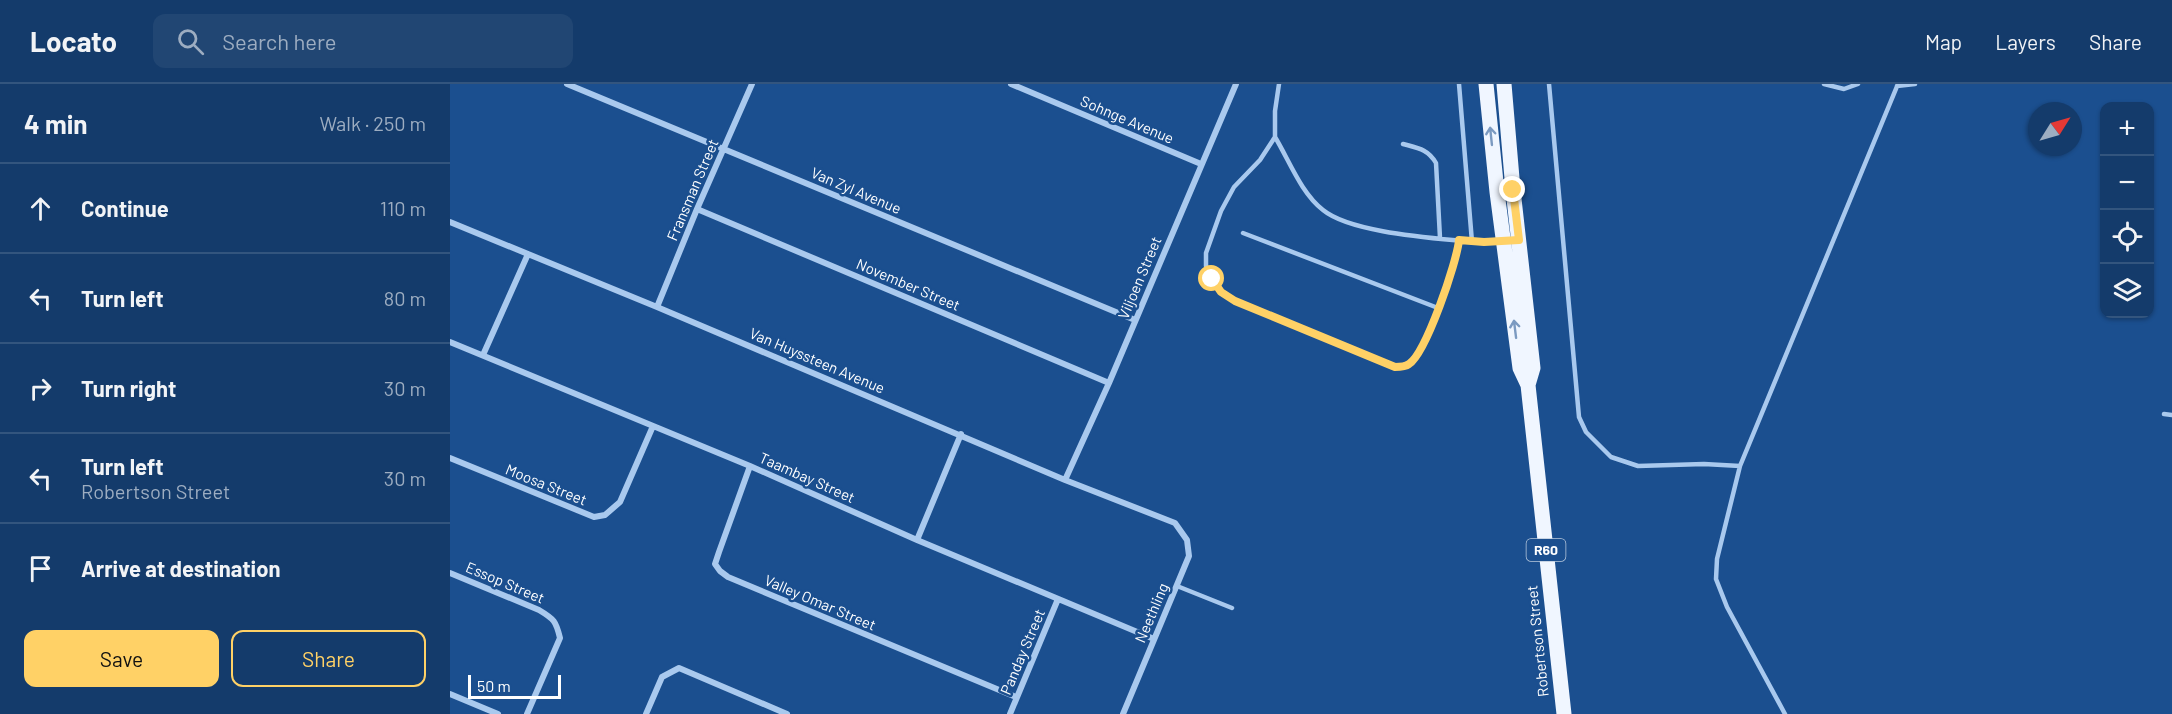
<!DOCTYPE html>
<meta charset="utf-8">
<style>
:root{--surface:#143b6b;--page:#214673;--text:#f1f3f6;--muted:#9dadc1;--line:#33557e;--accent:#ffd166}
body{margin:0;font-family:Barlow,sans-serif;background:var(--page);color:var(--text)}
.controls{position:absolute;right:18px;top:18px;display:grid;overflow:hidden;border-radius:12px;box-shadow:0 2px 4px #0004}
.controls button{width:54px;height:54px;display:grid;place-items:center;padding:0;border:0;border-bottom:2px solid var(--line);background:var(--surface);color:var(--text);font:30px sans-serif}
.compass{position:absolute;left:1578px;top:18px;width:54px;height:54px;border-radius:50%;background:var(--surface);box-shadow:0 2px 4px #0004;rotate:53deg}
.scale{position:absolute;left:18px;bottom:15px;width:93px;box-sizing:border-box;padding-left:6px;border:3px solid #fff;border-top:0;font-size:16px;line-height:21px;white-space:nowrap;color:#fff;-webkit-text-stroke:4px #1b4f8f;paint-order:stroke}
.stop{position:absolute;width:18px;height:18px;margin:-14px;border:4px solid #ffd166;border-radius:50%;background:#fff}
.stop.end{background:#ffd166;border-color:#fff;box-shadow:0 2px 6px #0008}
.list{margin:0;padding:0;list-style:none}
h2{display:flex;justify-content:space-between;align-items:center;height:78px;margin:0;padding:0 24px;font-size:26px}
h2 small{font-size:20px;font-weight:400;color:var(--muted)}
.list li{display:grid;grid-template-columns:39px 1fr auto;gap:18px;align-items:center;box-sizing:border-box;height:90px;padding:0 24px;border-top:2px solid var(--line)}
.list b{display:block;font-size:22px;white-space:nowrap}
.list p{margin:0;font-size:20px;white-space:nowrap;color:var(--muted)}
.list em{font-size:20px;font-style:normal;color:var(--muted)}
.actions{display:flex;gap:12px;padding:18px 24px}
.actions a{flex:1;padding:14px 0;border:2px solid var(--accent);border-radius:12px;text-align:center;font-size:21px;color:var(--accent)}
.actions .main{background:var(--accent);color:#111}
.icon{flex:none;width:33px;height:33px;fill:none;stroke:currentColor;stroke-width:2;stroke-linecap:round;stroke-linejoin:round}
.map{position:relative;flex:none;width:1722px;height:630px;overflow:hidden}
header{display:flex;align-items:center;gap:36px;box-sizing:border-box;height:84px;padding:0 30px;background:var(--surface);border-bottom:2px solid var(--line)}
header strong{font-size:28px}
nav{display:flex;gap:33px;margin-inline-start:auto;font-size:21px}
.search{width:420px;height:54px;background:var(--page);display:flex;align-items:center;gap:15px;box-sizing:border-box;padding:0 21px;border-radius:12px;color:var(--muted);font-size:22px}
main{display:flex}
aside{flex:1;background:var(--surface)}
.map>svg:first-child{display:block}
</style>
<header>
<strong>Locato</strong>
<div class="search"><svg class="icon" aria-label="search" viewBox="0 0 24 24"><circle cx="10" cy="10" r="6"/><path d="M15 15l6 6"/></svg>Search here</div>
<nav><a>Map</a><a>Layers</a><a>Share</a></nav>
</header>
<main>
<aside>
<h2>4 min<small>Walk · 250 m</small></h2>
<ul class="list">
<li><svg class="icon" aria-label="ahead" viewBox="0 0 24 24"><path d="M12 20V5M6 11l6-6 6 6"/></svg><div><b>Continue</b></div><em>110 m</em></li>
<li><svg class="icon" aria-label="left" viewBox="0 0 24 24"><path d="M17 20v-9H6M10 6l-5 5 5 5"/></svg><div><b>Turn left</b></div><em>80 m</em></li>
<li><svg class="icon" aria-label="right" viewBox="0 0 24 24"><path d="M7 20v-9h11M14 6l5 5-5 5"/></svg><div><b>Turn right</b></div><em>30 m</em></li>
<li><svg class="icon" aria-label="left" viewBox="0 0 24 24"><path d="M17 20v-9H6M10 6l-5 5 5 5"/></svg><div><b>Turn left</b><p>Robertson Street</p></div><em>30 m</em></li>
<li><svg class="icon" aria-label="arrive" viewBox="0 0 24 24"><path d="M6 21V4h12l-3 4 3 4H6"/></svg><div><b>Arrive at destination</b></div></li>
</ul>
<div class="actions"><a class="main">Save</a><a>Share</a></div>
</aside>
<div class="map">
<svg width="1722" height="630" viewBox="0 0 1722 630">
<rect width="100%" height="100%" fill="#1b4f8f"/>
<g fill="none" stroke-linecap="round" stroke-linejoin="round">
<path stroke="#a9c9ee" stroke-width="4.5" d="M829,0L825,27V53L810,76L784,103L771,127L756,169V182L771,208L785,217L945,283C950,283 955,283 959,280C976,269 1007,178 1009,156
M1009,0L1022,158L1052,157
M1099,0L1129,333L1136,348L1161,373L1188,382L1254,380L1290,382
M1374,0L1394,5L1408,0
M1447,2L1465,0
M825,53C839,76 851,109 873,126C901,149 985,154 1022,158
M953,60C968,64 978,65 986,79L990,154
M793,149L988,224
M1714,330L1722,331
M727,502L782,524
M1335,630L1277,523L1266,495L1267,475L1290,382L1448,0"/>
<path stroke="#a9c9ee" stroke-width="6" d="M117,0L685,236
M561,0L751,80
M247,125L659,299
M0,138L207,223L615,396L725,439L737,456L739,472L673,630
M207,223L247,125L302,0
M0,258L300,382L467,456L704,555
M33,271L78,170
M0,374L144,433L155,431L170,418L203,342
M300,382L269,468L265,480L270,487L278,493L566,613
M615,396L659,299L786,0
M467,456L511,350
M0,489L89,526C104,535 106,537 110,554L77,630
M0,610L48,630
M196,630L212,593L229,584L337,630
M560,630L608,515"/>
<path stroke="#f0f6ff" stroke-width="15" d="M1036,0L1047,108L1070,284L1078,301L1114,630
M1054,0L1063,106L1083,284L1078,301"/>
</g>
<defs><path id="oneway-shaft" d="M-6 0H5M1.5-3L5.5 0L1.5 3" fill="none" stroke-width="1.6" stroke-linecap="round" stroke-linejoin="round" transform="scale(1.5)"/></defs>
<g stroke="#7b9ac1">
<use href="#oneway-shaft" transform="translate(1041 52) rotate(-96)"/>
<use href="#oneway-shaft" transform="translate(1065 245) rotate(-97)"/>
</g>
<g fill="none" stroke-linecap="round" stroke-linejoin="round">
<path stroke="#ffd166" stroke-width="8" d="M762,195L771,208L785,217L945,283C950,283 955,283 959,280C976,269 1007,178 1009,156L1034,158L1069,156L1063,106"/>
</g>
<g text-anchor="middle" stroke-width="5" stroke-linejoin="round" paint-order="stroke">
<rect fill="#1b4f8f" stroke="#bbcadd" stroke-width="1.5" x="1076.5" y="455" width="39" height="22" rx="4.5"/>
<g font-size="14" font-weight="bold" fill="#fff">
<text x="1096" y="471">R60</text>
</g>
<g font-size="15" fill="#fff" stroke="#1b4f8f">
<text transform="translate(677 36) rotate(23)" y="5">Sohnge Avenue</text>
<text transform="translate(243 106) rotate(-67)" y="5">Fransman Street</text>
<text transform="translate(406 107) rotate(23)" y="5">Van Zyl Avenue</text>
<text transform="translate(690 194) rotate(-67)" y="5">Viljoen Street</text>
<text transform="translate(458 201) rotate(23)" y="5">November Street</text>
<text transform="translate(367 277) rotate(23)" y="5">Van Huyssteen Avenue</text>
<text transform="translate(357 394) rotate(24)" y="5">Taambay Street</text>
<text transform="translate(96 401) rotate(22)" y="5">Moosa Street</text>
<text transform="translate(55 499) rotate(23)" y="5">Essop Street</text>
<text transform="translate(370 519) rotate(23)" y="5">Valley Omar Street</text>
<text transform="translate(702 529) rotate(-67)" y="5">Neethling</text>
<text transform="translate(1088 557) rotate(-96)" y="5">Robertson Street</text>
<text transform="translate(573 568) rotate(-67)" y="5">Panday Street</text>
</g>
</g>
</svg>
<div class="controls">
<button>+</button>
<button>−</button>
<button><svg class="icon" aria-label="locate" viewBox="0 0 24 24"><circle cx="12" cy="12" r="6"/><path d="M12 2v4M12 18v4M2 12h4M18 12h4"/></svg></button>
<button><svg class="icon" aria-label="layers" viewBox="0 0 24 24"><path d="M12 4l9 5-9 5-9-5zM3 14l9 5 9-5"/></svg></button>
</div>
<svg class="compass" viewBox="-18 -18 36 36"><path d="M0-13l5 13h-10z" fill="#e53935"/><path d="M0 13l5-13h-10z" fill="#9dadc1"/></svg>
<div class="scale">50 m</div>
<div class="stop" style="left:762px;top:195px"></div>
<div class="stop end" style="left:1063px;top:106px"></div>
</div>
</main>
